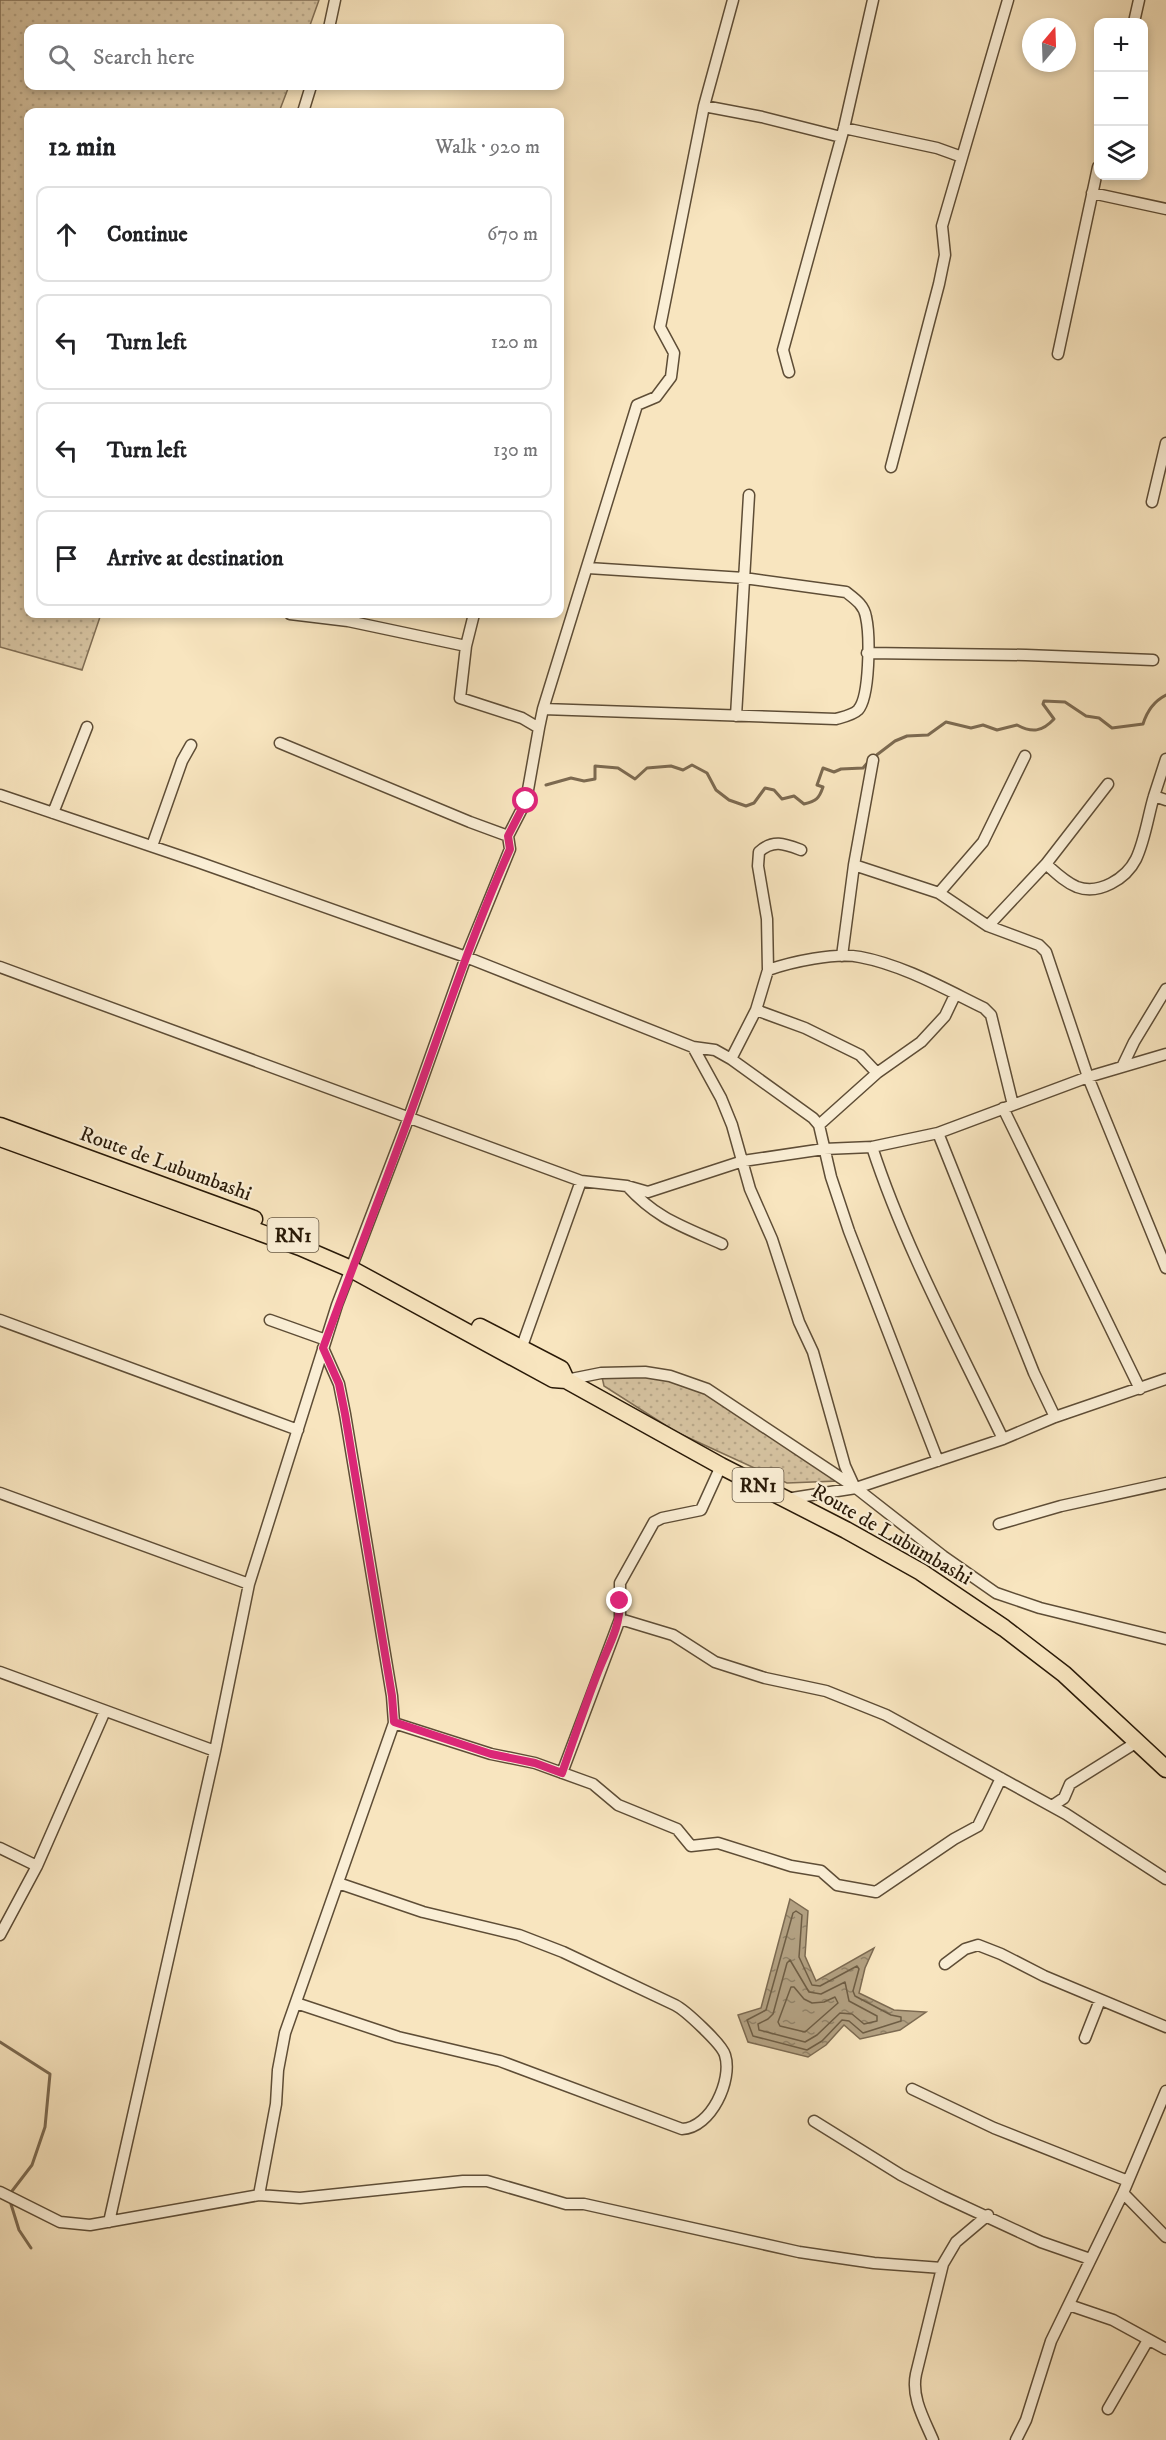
<!DOCTYPE html>
<meta charset="utf-8">
<style>
:root{--surface:#fff;--page:#f2f2f2;--text:#202124;--muted:#757577;--line:#e0e0e0}
body{margin:0;font-family:"IM FELL DW Pica",serif;background:var(--page);color:var(--text)}
.controls{position:absolute;right:18px;top:18px;display:grid;overflow:hidden;border-radius:12px;box-shadow:0 3px 9px #0003}
.controls button{width:54px;height:54px;display:grid;place-items:center;padding:0;border:0;border-bottom:2px solid var(--line);background:var(--surface);color:var(--text);font:30px sans-serif}
.compass{position:absolute;left:1022px;top:18px;width:54px;height:54px;border-radius:50%;background:var(--surface);box-shadow:0 3px 9px #0003;rotate:19deg}
.stop{position:absolute;width:18px;height:18px;margin:-14px;border:4px solid #db2777;border-radius:50%;background:#fff}
.stop.end{background:#db2777;border-color:#fff;box-shadow:0 2px 6px #0008}
.list{margin:0;padding:0;list-style:none}
h2{display:flex;justify-content:space-between;align-items:center;height:78px;margin:0;padding:0 24px;font-size:26px}
h2 small{font-size:20px;font-weight:400;color:var(--muted)}
.list li{display:grid;grid-template-columns:39px 1fr auto;gap:18px;align-items:center;box-sizing:border-box;height:96px;margin:0 12px 12px;padding:0 12px;border:2px solid var(--line);border-radius:12px}
.list b{display:block;font-size:22px;white-space:nowrap}
.list em{font-size:20px;font-style:normal;color:var(--muted)}
.icon{flex:none;width:33px;height:33px;fill:none;stroke:currentColor;stroke-width:2;stroke-linecap:round;stroke-linejoin:round}
.map{position:relative;flex:none;width:1166px;height:2440px;overflow:hidden}
.search{position:absolute;background:var(--surface);box-shadow:0 3px 9px #0003;left:24px;top:24px;width:540px;height:66px;display:flex;align-items:center;gap:15px;box-sizing:border-box;padding:0 21px;border-radius:12px;color:var(--muted);font-size:22px}
.panel{position:absolute;background:var(--surface);box-shadow:0 3px 9px #0003;left:24px;top:108px;width:540px;height:510px;border-radius:12px}
.map>svg:first-child{display:block}
</style>
<div class="map">
<svg width="1166" height="2440" viewBox="0 0 1166 2440">
<defs>
<pattern id="green-dots" width="8" height="8" patternUnits="userSpaceOnUse" patternTransform="scale(1.5)"><rect width="8" height="8" fill="#d5c2a0"/><path d="M2 2h.1M6 6h.1" fill="none" stroke="#b7a688" stroke-width="1.8" stroke-linecap="round"/></pattern>
<pattern id="water-ripples" width="26" height="14" patternUnits="userSpaceOnUse" patternTransform="scale(1.5)"><rect width="26" height="14" fill="#b2a081"/><path d="M2 4q2-2 4 0t4 0M15 11q2-2 4 0t4 0" fill="none" stroke="#918268"/></pattern>
</defs>
<rect width="100%" height="100%" fill="#f8e5bf"/>
<filter id="stains"><feTurbulence type="fractalNoise" baseFrequency=".00333" numOctaves="4"/><feColorMatrix values="0 0 0 0 .2 0 0 0 0 .09 0 0 0 0 .02 0 0 0 .5 -.17"/></filter>
<radialGradient id="worn" r=".72"><stop offset=".6" stop-color="#630" stop-opacity="0"/><stop offset="1" stop-color="#630" stop-opacity=".3"/></radialGradient>
<path fill="url(#green-dots)" stroke="#806e54" stroke-width="1.5" d="M0,0H319L309,28H28V86H289L279,112H28V614H101L82,670L0,647Z
M650,1375L708,1392L837,1481L787,1483L676,1432L604,1386L602,1377Z"/>
<path fill="url(#water-ripples)" stroke="#7c6a51" stroke-width="1.5" d="M790,1899L808,1911L805,1956L816,1981L874,1948L865,1968L859,1993L894,2010L926,2012L900,2030L860,2039L844,2025L826,2045L808,2057L748,2042L738,2015L761,2008Z"/>
<g fill="none" stroke-linecap="round" stroke-linejoin="round">
<path stroke="#6e5d44" stroke-width="1.5" d="M796,1911L802,1915L799,1957L812,1985L820,1986L857,1966L859,1969L853,1991L855,1996L891,2015L901,2017V2021L863,2033L849,2021L842,2020L822,2041L807,2050L753,2036L747,2020L766,2010L793,1913Z
M790,1960L809,1992L821,1994L845,1982L849,2001L877,2016V2021L864,2024L852,2014L840,2013L817,2035L805,2042L759,2030L758,2024L768,2019L773,2014L787,1963Z
M791,1987H794L804,1999L812,2003L824,2002L835,1997L838,2003L805,2032L780,2026L778,2022Z"/>
<path stroke="#7c6a51" stroke-width="3" d="M874,757L895,741L907,736L928,735L946,722L971,728L983,725L997,730L1017,725C1032,733 1042,732 1054,719L1043,704L1044,701L1065,702L1086,716L1099,718L1112,728L1143,724C1147,711 1154,701 1166,695
M546,785L571,778L584,781L595,779V766L618,768L635,779L647,768L671,766L683,770L692,765L707,773L716,790L729,800L746,806L754,803L765,788L774,790L782,799L794,796L804,804C816,801 819,799 823,787L817,785L823,768L834,772L841,769L863,768L869,761
M0,2042L50,2074L45,2127L32,2165L9,2195
M10,2201L19,2230L31,2248"/>
<defs>
<path id="minor" d="M1134,22L1139,0
M329,28L335,0
M704,106L762,117L841,137
M303,112L311,86
M844,128L937,148L962,157
M1092,193L1166,209
M1058,354L1098,167
M789,372L783,350L844,128L873,0
M891,467L939,284L945,255L942,226L1008,0
M1152,502L1166,443
M466,646L474,614
M867,653L1026,655L1153,660
M543,709L836,719C843,717 853,715 858,710C870,697 870,635 866,617C864,605 855,599 846,592L744,578L588,568
M736,716L749,495
M539,728L543,709L637,405L656,397L671,377L674,353L660,327L704,106L733,0
M280,743L470,822L508,836
M1166,759L1154,796L1166,800
M0,795L198,862L466,957L693,1047L715,1050L731,1059L813,1118L819,1125L831,1177L849,1231L938,1461
M53,813L87,727
M152,846L182,761L191,745
M1046,864C1056,873 1065,882 1077,887C1099,895 1126,879 1136,859C1145,840 1148,816 1154,796
M854,865L939,893L988,926L1039,945L1046,952L1088,1077L1166,1268
M939,893L983,842L1025,756
M988,926L1046,864L1108,784
M842,956L854,865L873,760
M0,967L581,1181L627,1186L648,1192L743,1161L824,1149L872,1147L938,1133L1088,1077L1166,1054
M768,970L767,919L758,866L759,852C773,839 785,844 801,850
M756,1010L768,970C791,962 836,952 860,957C903,965 945,989 984,1008L991,1015L1013,1105
M693,1047L721,1098L732,1125L750,1189L772,1239L799,1322L813,1352L845,1466L855,1488
M731,1059L756,1010L805,1028L860,1055L877,1073
M1123,1065L1134,1042L1166,989
M1003,1108L1140,1389
M819,1125L877,1073L921,1042L945,1016L955,995
M938,1133L1034,1373L1055,1417
M872,1147C905,1248 957,1343 1003,1439
M627,1186C657,1219 682,1226 722,1244
M0,1320L298,1430
M270,1320L326,1340
M521,1349L581,1181
M566,1380L601,1373L645,1372L670,1376L707,1389L856,1488L943,1556L996,1593L1040,1608L1166,1639
M721,1466L701,1510L662,1518L654,1522L620,1583V1619L673,1635L715,1662L765,1678L826,1691L886,1715L1066,1814L1166,1879
M0,1493L249,1584
M786,1499L856,1488L1003,1439L1055,1417L1166,1379
M999,1524L1061,1506L1166,1483
M0,1672L215,1751
M394,1723L491,1754L535,1763L593,1784L618,1805L677,1829L691,1846L718,1843L791,1866L821,1871L837,1885L876,1892L954,1839L978,1826L1001,1778
M562,1773L620,1619
M1052,1806L1064,1798L1070,1784L1137,1742
M0,1848L37,1866
M0,1935L37,1866L105,1711
M945,1964L965,1949L978,1945L1001,1954L1044,1976L1166,2027
M296,2003L398,2037L500,2061L682,2129C711,2128 733,2080 725,2055C722,2044 685,2010 675,2005L563,1952L519,1935L423,1912L338,1883
M1085,2038L1100,2000
M912,2089L994,2128L1128,2181
M814,2121L901,2175L942,2196L1041,2242L1090,2259
M0,2192L60,2222L90,2225L259,2195L300,2198L463,2181H487L566,2204H584L799,2252L874,2263L942,2268
M1123,2193L1166,2237
M259,2195L276,2104L278,2070L285,2033L394,1723L392,1696L345,1414L339,1384L323,1348
M109,2222L215,1751L249,1584L337,1305L409,1117L466,957L510,849L508,836L526,801L539,728L522,718L460,698L466,646L348,621L290,614
M1069,2305L1113,2320L1166,2349
M1108,2409L1148,2340
M933,2440C924,2419 911,2397 916,2374L943,2264L956,2242L988,2215
M1016,2440L1026,2420L1051,2341L1123,2193L1166,2091"/>
<path id="highway" d="M0,1126L254,1219
M0,1138L300,1247L351,1269L553,1379L566,1380L721,1466L846,1530L921,1572L1004,1628L1064,1674L1166,1769
M480,1327L561,1369L566,1380"/>
</defs>
<use href="#minor" stroke="#5e4d36" stroke-width="13"/>
<use href="#highway" stroke="#2a1a08" stroke-width="19"/>
<use href="#minor" stroke="#faeed5" stroke-width="10"/>
<use href="#highway" stroke="#f8e5bf" stroke-width="16"/>
</g>
<g fill="none" stroke-linecap="round" stroke-linejoin="round">
<path stroke="#db2777" stroke-width="8" d="M526,801L508,836L510,849C471,936 442,1027 409,1117C381,1195 351,1271 323,1348L339,1384L345,1414L392,1696L394,1722L491,1754L535,1763L562,1773C574,1739 585,1705 598,1672C608,1646 620,1629 620,1601"/>
</g>
<g text-anchor="middle" stroke-width="4.5" stroke-linejoin="round" paint-order="stroke">
<g fill="#faeed5" stroke="#685a46" stroke-width="1.5">
<rect x="267.5" y="1218" width="51" height="34" rx="4.5"/>
<rect x="732.5" y="1468" width="51" height="34" rx="4.5"/>
</g>
<g font-size="20" font-weight="bold" fill="#2a1a08">
<text x="293" y="1242">RN1</text>
<text x="758" y="1492">RN1</text>
</g>
<g font-size="21" fill="#2a1a08" stroke="#faeed5">
<text transform="translate(166 1163) rotate(20)" y="7">Route de Lubumbashi</text>
<text transform="translate(892 1534) rotate(30)" y="7">Route de Lubumbashi</text>
</g>
</g>
<rect width="100%" height="100%" filter="url(#stains)"/>
<rect width="100%" height="100%" fill="url(#worn)"/>
</svg>
<div class="controls">
<button>+</button>
<button>−</button>
<button><svg class="icon" aria-label="layers" viewBox="0 0 24 24"><path d="M12 4l9 5-9 5-9-5zM3 14l9 5 9-5"/></svg></button>
</div>
<svg class="compass" viewBox="-18 -18 36 36"><path d="M0-13l5 13h-10z" fill="#e53935"/><path d="M0 13l5-13h-10z" fill="#757577"/></svg>
<div class="stop" style="left:526px;top:801px"></div>
<div class="stop end" style="left:620px;top:1601px"></div>
<div class="search"><svg class="icon" aria-label="search" viewBox="0 0 24 24"><circle cx="10" cy="10" r="6"/><path d="M15 15l6 6"/></svg>Search here</div>
<section class="panel">
<h2>12 min<small>Walk · 920 m</small></h2>
<ul class="list">
<li><svg class="icon" aria-label="ahead" viewBox="0 0 24 24"><path d="M12 20V5M6 11l6-6 6 6"/></svg><div><b>Continue</b></div><em>670 m</em></li>
<li><svg class="icon" aria-label="left" viewBox="0 0 24 24"><path d="M17 20v-9H6M10 6l-5 5 5 5"/></svg><div><b>Turn left</b></div><em>120 m</em></li>
<li><svg class="icon" aria-label="left" viewBox="0 0 24 24"><path d="M17 20v-9H6M10 6l-5 5 5 5"/></svg><div><b>Turn left</b></div><em>130 m</em></li>
<li><svg class="icon" aria-label="arrive" viewBox="0 0 24 24"><path d="M6 21V4h12l-3 4 3 4H6"/></svg><div><b>Arrive at destination</b></div></li>
</ul>
</section>
</div>
